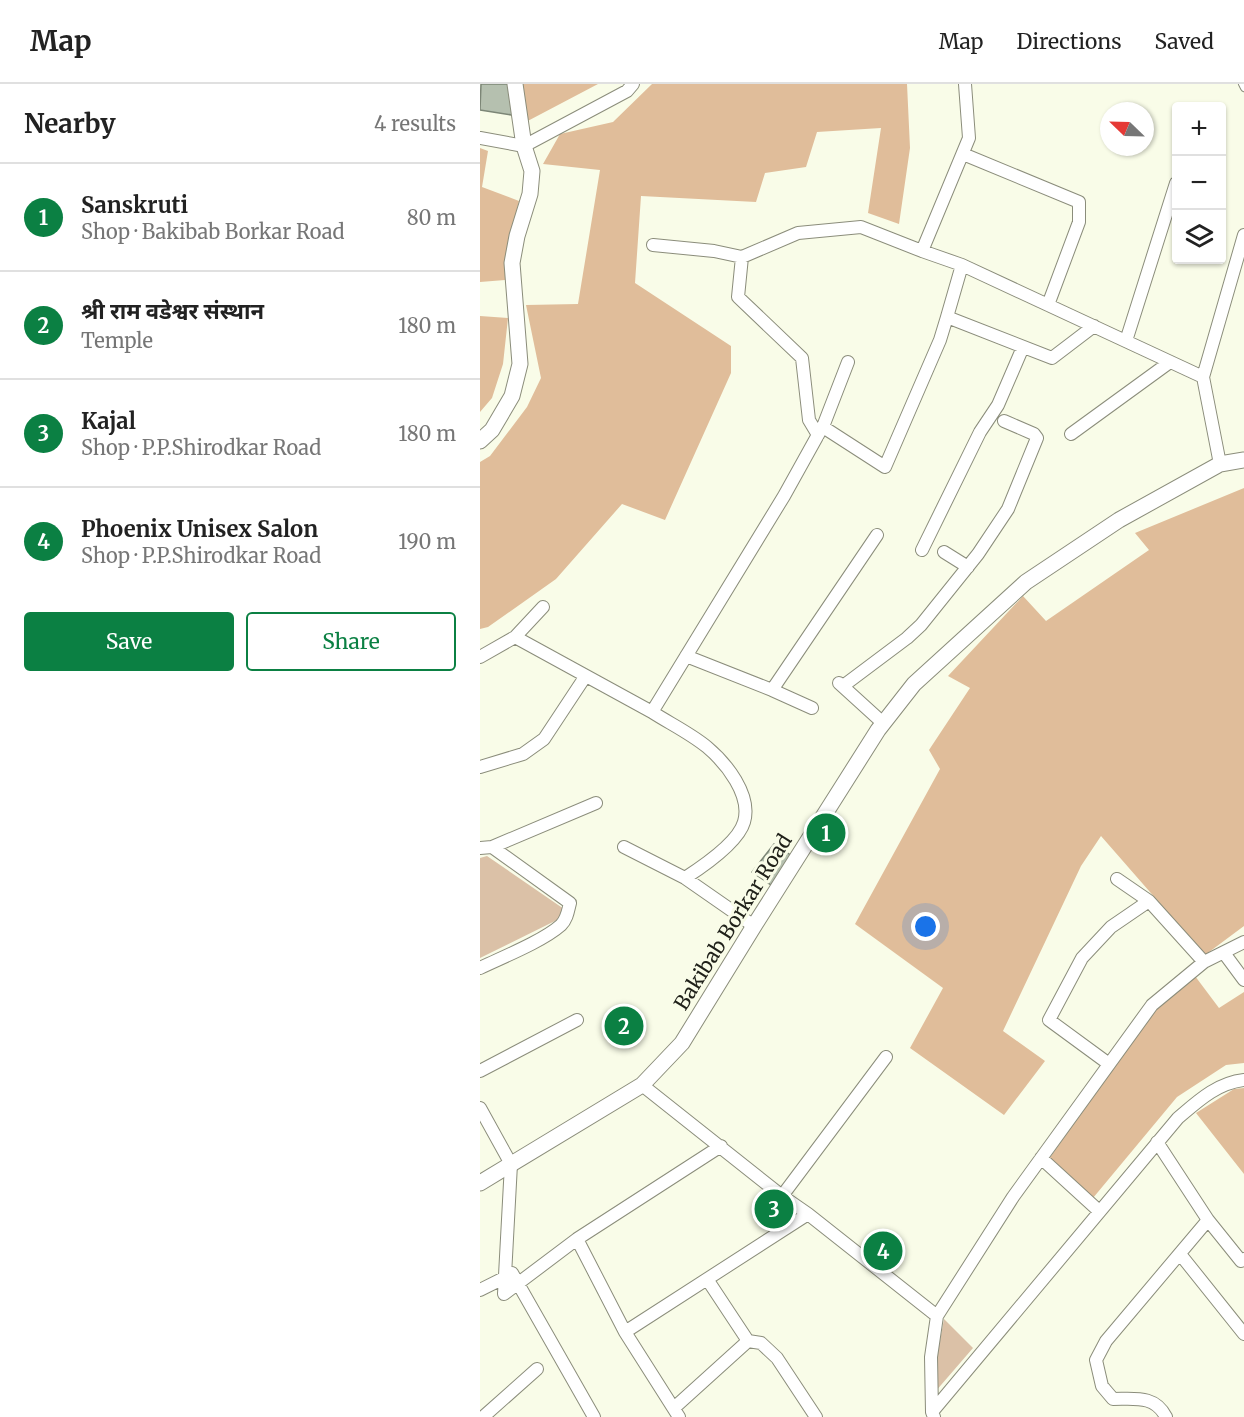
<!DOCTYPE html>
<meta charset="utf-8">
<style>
:root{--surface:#fff;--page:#f6f6f6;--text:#222;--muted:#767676;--line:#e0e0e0;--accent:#0b8043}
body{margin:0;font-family:Merriweather,"Noto Sans Devanagari",serif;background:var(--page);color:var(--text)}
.controls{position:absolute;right:18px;top:18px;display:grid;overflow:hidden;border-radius:6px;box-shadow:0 2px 4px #0004}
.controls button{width:54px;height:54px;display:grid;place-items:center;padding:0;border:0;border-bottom:2px solid var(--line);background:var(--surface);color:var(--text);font:30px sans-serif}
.compass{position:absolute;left:620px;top:18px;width:54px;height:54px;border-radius:50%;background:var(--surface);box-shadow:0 2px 4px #0004;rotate:293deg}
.you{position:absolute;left:446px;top:843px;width:21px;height:21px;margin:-15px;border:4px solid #fff;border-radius:50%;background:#1a73e8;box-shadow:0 0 0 9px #1a73e833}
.badge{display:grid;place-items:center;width:39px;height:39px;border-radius:50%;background:var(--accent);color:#fff;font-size:20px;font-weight:700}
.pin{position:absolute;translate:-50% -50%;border:3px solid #fff;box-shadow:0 2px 6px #0006}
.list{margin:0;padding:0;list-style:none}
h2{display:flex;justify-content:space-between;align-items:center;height:78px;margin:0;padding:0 24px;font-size:26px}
h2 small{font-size:20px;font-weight:400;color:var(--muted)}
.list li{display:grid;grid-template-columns:39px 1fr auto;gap:18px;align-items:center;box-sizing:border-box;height:108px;padding:0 24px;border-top:2px solid var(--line)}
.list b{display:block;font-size:22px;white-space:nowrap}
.list p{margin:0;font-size:20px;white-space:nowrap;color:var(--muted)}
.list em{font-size:20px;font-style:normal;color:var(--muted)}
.actions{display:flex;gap:12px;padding:18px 24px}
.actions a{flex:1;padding:14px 0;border:2px solid var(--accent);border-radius:6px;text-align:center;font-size:21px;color:var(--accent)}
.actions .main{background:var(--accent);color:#fff}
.icon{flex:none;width:33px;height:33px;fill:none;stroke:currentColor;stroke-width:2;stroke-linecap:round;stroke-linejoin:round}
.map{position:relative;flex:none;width:764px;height:1333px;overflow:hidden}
header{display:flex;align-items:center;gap:36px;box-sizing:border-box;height:84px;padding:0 30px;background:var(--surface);border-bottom:2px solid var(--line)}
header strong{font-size:28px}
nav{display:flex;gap:33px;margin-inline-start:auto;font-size:21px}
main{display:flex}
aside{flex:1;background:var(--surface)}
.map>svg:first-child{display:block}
</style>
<header>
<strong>Map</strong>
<nav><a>Map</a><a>Directions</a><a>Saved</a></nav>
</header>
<main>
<aside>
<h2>Nearby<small>4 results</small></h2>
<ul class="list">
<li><span class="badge">1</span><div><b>Sanskruti</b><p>Shop · Bakibab Borkar Road</p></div><em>80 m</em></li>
<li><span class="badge">2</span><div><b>श्री राम वडेश्वर संस्थान</b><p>Temple</p></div><em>180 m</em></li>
<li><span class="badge">3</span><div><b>Kajal</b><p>Shop · P.P.Shirodkar Road</p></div><em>180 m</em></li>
<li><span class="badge">4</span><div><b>Phoenix Unisex Salon</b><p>Shop · P.P.Shirodkar Road</p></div><em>190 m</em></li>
</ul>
<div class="actions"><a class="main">Save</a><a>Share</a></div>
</aside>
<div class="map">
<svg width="764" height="1333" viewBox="0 0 764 1333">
<rect width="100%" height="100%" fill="#f9fce8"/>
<path fill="#dbc1a7" d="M7,772L84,825L79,835L0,874V774Z
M464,1235L493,1264L455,1308L458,1267Z"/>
<path fill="#e0bd9a" d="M39,0H118L42,40Z
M172,0H427L430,64L419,140L388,129L401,44L337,48L326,83L285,89L276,118L161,112L155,199L251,262V289L185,436L142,420L76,495L8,543L0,545V378L10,372L47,323L61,294L46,221L98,220L120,86L63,80L80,50L133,38Z
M0,64L8,67L2,103L39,117L28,163L25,196L0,198Z
M0,232L28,234L23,280L12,314L0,328Z
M764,404V842L725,871L621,752L601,782L523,947L565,977L524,1031L430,964L463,904L375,840L460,685L449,666L490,604L468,592L543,512L566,537L669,466L655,449Z
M715,892L739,924L764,908V979L746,981L697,1013L613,1114L569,1075L671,929Z
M764,1004V1090L716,1029L754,1005Z"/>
<path fill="#b5c0af" stroke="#7c8676" stroke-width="1.5" d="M1,0H31L32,31L0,26Z
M294,760L312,772L291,801L272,788Z"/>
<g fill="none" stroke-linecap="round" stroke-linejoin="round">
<defs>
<path id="service" d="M762,0L764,4"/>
<path id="minor" d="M485,0L489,54L442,167L482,181L723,293
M0,54L44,62L147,7L153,0
M483,70L599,118V138L568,221
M173,161L234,167L262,173
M482,181L467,233L572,274L614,242
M646,257L696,99
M343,343L405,383L460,256L467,233
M591,350L690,278
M338,351L329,336L322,274L258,213L262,173L318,149L381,143L442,167
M740,380L723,293L764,151
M442,466L500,348L518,321L543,263
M464,468L488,483
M35,553L172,628
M206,572L292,606L397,451
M0,573L35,553L63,523
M359,599L403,639
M363,602L427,554L441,541L498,470L528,425L557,354L554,350L524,337
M292,606L332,624
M0,683L43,670L64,655L105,593
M144,763L205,794L274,842
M0,764L12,763L116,719
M205,794C222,783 258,759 264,738C272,711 246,679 227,663C210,649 189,639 172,628L304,412L344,340L368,278
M637,795L669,817L724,878
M744,869L764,896
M0,884C23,873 63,857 81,841C87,835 88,827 90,819L12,763
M629,980L569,936L602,874L631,843L669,817
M0,987L97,936
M162,1001L302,1112L328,1130L457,1232L451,1273L452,1328L454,1333
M0,1024L31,1080L24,1210L97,1155L145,1248L199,1333
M677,1058L728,1136L761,1177L764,1175
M561,1074L619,1127
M302,1112L406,973
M97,1155L241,1062
M700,1170L764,1250
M32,1189L114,1333
M227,1195L268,1257
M0,1206L30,1191
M457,1232L533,1113L672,921L724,878L764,858
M145,1248L328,1130
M195,1323L268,1257L281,1259L297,1274L336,1333
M452,1328L698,1034C718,1017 737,999 764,996
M3,1333L57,1285
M686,1333C675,1311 655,1315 633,1315L622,1302L616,1276L626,1257L728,1136"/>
<path id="tertiary" d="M0,357L12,346L32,312L40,280L32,179L37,152L50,110L52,87L44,62L35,0
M0,1099L162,1001L202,959L274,842L398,646L434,600L546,498L639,436L740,380L764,376"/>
</defs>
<use href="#service" stroke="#8b8d7b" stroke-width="8"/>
<use href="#minor" stroke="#8b8d7b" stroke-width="14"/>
<use href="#tertiary" stroke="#8b8d7b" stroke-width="17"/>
<use href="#service" stroke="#fff" stroke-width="6"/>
<use href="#minor" stroke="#fff" stroke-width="12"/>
<use href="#tertiary" stroke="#fff" stroke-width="15"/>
</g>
<g text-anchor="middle" stroke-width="6" stroke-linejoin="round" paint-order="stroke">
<g font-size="20" fill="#20211a" stroke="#f9fce8">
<text transform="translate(253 838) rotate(-58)" y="7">Bakibab Borkar Road</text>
</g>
</g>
</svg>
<div class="controls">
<button>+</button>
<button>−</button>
<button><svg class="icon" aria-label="layers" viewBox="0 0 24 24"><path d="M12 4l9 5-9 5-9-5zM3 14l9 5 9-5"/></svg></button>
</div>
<svg class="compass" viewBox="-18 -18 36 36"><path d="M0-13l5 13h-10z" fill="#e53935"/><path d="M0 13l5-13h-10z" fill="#767676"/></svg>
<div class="you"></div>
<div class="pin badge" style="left:346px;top:749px">1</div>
<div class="pin badge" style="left:144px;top:942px">2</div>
<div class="pin badge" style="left:294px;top:1125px">3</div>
<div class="pin badge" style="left:403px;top:1167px">4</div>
</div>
</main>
